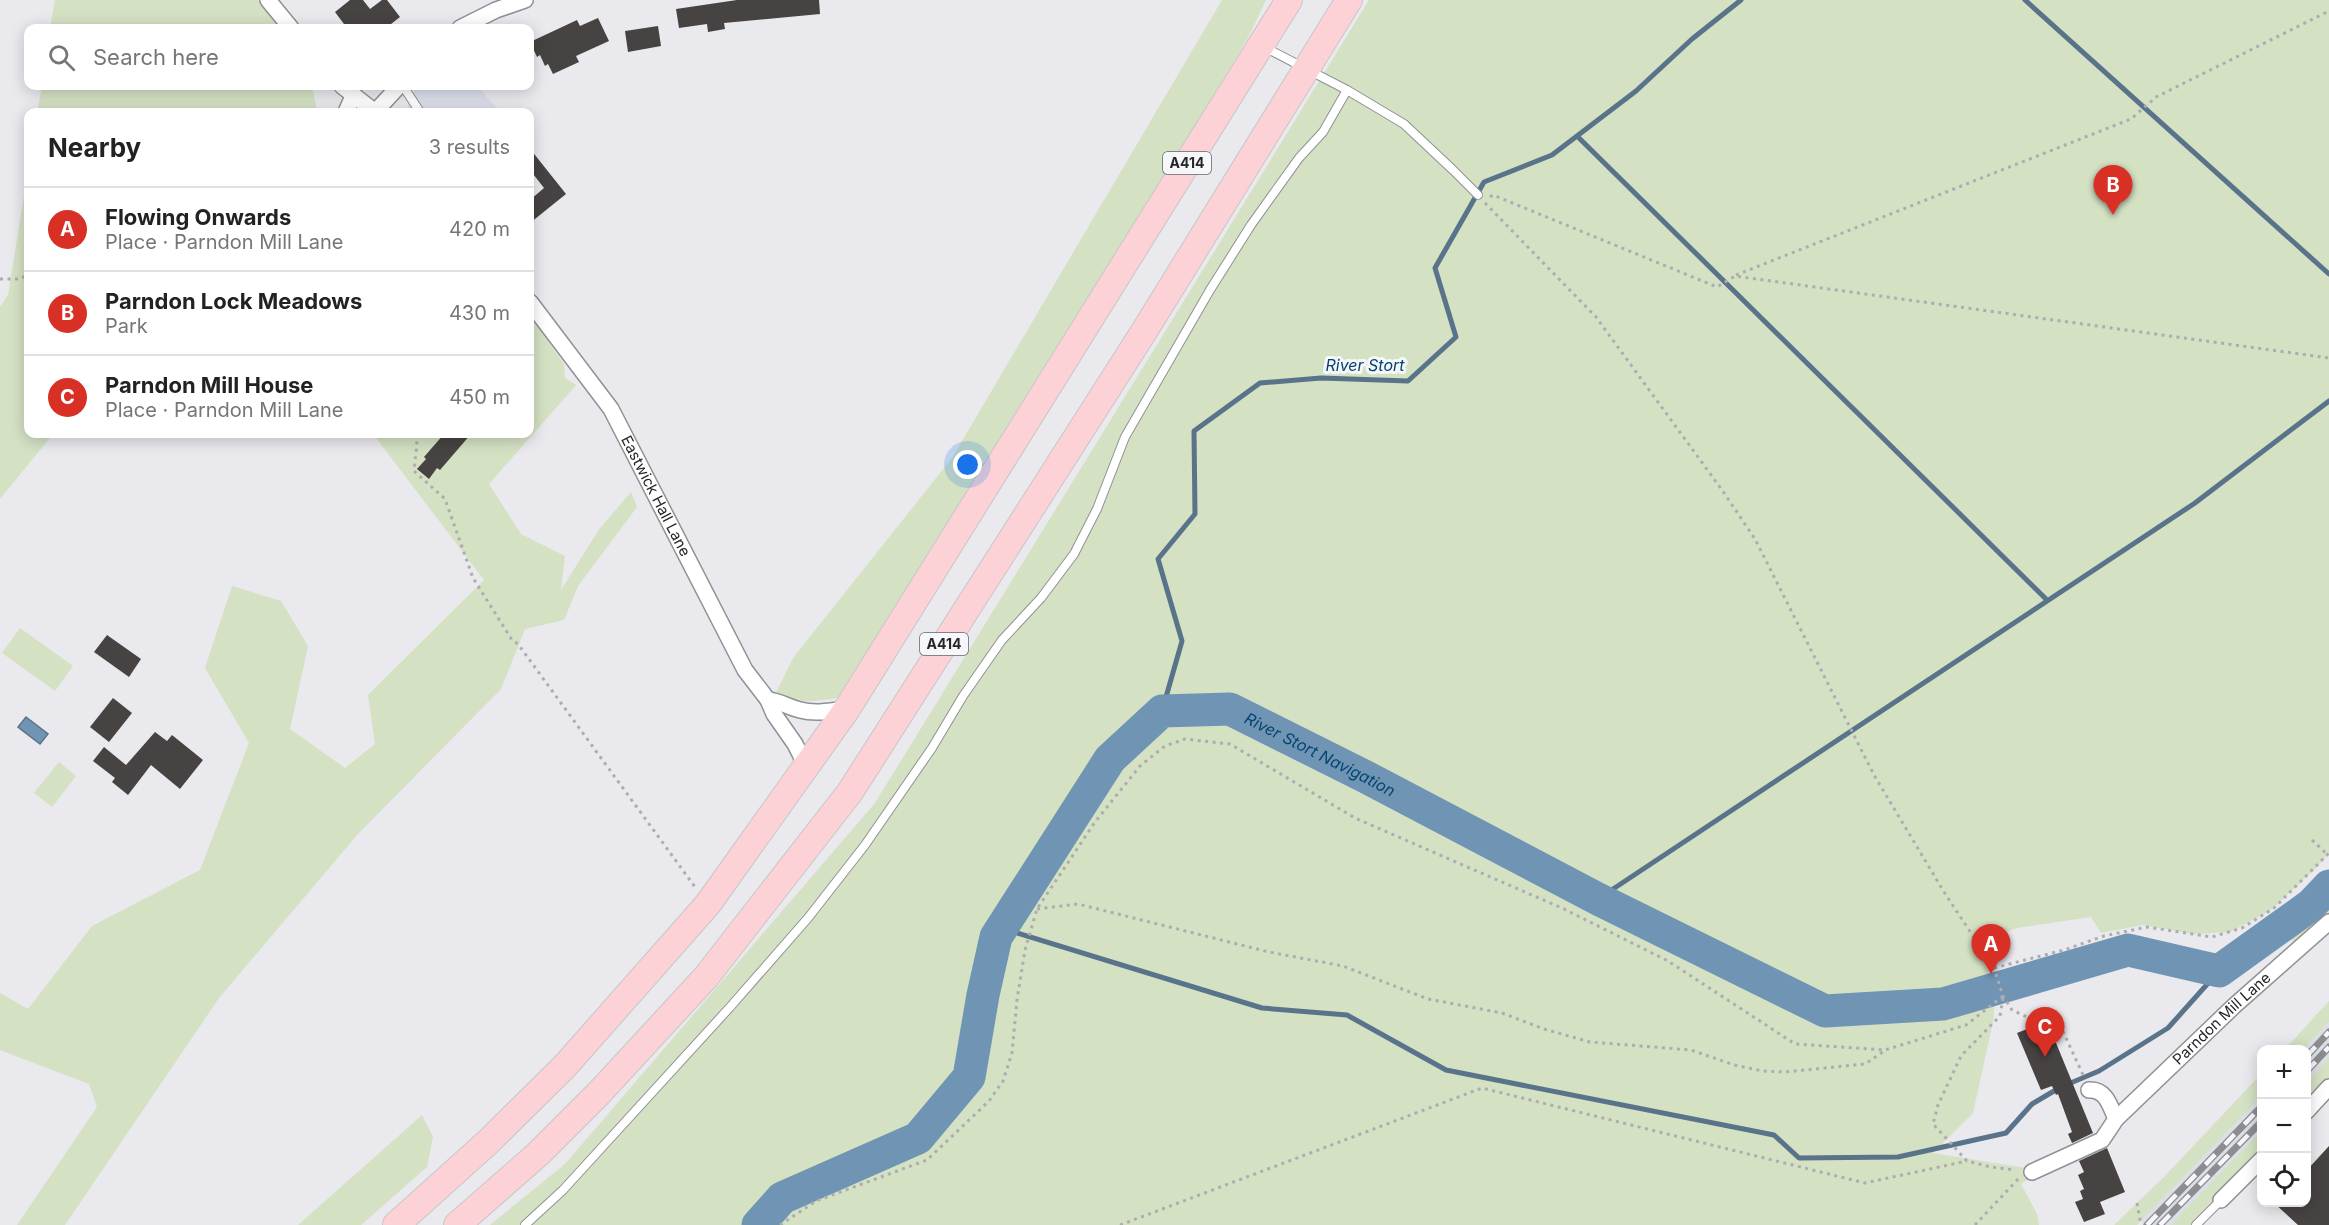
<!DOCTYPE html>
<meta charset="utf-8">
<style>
:root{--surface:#fff;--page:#f6f6f6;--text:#222;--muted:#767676;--line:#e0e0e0;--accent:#d93025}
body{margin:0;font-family:Inter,sans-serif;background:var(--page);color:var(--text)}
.controls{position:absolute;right:18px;bottom:18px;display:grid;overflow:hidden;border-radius:12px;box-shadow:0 3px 15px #0003}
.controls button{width:54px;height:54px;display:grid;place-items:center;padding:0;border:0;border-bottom:2px solid var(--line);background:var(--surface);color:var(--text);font:30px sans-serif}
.you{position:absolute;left:968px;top:465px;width:21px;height:21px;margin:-15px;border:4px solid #fff;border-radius:50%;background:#1a73e8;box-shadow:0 0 0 9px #1a73e833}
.badge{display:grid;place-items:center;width:39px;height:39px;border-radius:50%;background:var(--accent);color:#fff;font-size:20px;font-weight:700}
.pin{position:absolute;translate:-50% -50px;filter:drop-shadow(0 2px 3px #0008)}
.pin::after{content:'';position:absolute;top:32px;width:21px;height:18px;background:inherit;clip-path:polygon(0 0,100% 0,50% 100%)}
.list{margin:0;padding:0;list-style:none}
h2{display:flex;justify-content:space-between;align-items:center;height:78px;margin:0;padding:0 24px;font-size:26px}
h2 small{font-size:20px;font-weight:400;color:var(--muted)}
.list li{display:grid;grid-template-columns:39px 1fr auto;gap:18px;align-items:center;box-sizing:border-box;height:84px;padding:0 24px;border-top:2px solid var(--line)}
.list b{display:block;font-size:22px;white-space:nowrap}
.list p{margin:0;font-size:20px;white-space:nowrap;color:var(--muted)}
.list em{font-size:20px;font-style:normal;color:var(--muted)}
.icon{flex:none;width:33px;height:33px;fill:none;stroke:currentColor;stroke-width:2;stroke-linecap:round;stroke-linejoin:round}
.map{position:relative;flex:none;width:2329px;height:1225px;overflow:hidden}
.search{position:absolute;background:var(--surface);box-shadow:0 3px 15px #0003;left:24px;top:24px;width:510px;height:66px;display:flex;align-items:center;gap:15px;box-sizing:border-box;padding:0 21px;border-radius:12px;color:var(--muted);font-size:22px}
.panel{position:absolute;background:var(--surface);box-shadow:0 3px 15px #0003;left:24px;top:108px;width:510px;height:330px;border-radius:12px}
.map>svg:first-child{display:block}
</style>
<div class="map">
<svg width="2329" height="1225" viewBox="0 0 2329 1225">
<rect width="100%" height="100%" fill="#e9e9ee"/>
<path fill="#dcdeea" d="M417,86H477L500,112H407L409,101Z
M2329,1022V1057L2307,1082L2306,1050H2304Z
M2261,1097V1131L2170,1225H2143L2142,1220Z"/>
<path fill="#d4e1c3" d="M55,0H258L282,28H50Z
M1222,0H1266L1249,36L1022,412L848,685L838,698C819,701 793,705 776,693L793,658L952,458Z
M1369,0H2329V853L2317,867L2271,910L2230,932L2194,934L2143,925L2101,933L2091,917L2017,928L1988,939L1985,964L1996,991L1993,1022L1973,1113L1933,1153L2026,1168L2030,1178L2021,1184L2037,1214L2039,1225H490L565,1164L875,803Z
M42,86H312L317,110L316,112H37Z
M28,171V434H53L0,499V307L8,295Z
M530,315L564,364L565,378L576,385L489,484L521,534L565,556L561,590L600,528L631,492L637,507L578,586L564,620L525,629L501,689L357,835L219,998L65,1225H17L97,1107L89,1084L0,1050V993L28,1009L92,926L200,870L249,743L205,668L232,586L281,601L308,646L290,729L345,768L375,744L368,695L484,580L373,434H530Z
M20,628L73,666L55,691L2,653Z
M59,762L76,776L52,807L34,793Z
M2329,900V914L2293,944L2292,938Z
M2329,1001V1022L2304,1049H2285Z
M2329,1057V1078L2307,1103V1082Z
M2261,1074V1097L2137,1225H2114L2164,1177Z
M422,1115L433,1137L427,1167L361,1225H298Z
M2261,1131V1154L2191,1225H2170Z"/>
<path fill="#6f94b4" stroke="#59738a" stroke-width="1.5" d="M26,717L48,734L40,744L18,727Z
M2079,959L2084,964L2081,971L2004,990L2005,985L2002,978Z"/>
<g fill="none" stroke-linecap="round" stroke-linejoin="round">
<path stroke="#59738a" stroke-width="5" d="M2025,0L2329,274
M1577,136L2047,600
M1162,711L1182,641L1158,559L1195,514L1194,431L1260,383L1321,378L1408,381L1456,337L1435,268L1484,182L1552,155L1636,91L1692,39L1741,0
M1598,899L2195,503L2329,401
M1001,928L1262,1008L1347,1015L1446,1070L1774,1135L1799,1158L1898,1157L2006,1133L2032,1104L2054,1091
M2073,1082L2099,1071L2168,1028L2219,971"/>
<path stroke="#6f94b4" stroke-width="33" id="s1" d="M758,1225L782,1198L918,1138L969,1077L983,995L996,937L1110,759L1162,711L1230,709L1366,777L1598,899L1825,1011L1943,1004L2128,950L2219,971L2311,905L2329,886"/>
</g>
<path fill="#474342" d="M350,0H363L370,9L382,0H387L400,17L386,28H347L335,12Z
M737,0H819L820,14L724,23L725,29L708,32L707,24L679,28L676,9Z
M598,18L609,41L576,56L579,62L553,74L548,64L545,66L540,55L537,57L530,42L577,20L580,26Z
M658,26L661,46L628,52L625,31Z
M531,150L566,194L530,223V200L544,188L530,170Z
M444,434H471L440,470L437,468L429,479L417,469L426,459L424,457Z
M107,635L141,659L129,677L94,652Z
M113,698L132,713L109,742L90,727Z
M155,732L167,741L172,735L203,760L180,789L151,765L128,795L112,782L115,778L93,761L104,747L126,765Z
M2047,1021L2093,1133L2072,1143L2068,1134L2072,1132L2058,1094L2056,1095L2052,1086L2041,1090L2017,1033Z
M2329,1146V1225H2298L2274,1203H2307V1170Z
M2107,1148L2125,1192L2100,1202L2105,1214L2084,1222L2075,1202L2083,1199L2080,1191L2084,1189L2078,1175L2084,1172L2079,1161Z"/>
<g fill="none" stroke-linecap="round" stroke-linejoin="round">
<defs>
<path id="service" d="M1264,47L1347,90L1404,124L1453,170L1478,195
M403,86L420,112
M525,1225L563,1190L731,1006L808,918L865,845L932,748L963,696L1002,640L1041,598L1074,554L1097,509L1125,437L1210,290L1251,225L1299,158L1323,132L1347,90
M2196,1225L2221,1200"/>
<g id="minor">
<path d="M268,0L291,28"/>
<path d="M460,28L496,10L525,0"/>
<path d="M342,86L375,112"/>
<path d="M346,112L353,96"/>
<path d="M375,112L399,86"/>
<path id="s2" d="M530,302L611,409L745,670L768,700L774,714L795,744L807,768"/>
<path d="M768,700C783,702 787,707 800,710C815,714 831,711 847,709"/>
<path d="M2089,1090C2106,1089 2110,1106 2116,1119"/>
<path d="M2306,1112L2329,1087"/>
<path id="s3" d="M2032,1172L2102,1140L2116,1119L2234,1006L2329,922"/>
<path d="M2221,1200L2262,1159"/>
</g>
<path id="trunk" d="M396,1225L488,1142L565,1066L708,904L847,709L1289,0
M457,1225L538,1154L599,1093L706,977L850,792L1143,333L1349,0"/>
</defs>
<use href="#service" stroke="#909195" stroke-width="10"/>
<use href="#minor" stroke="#909195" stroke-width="18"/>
<use href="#trunk" stroke="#c7c7c7" stroke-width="28"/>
<path stroke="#adadb1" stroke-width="3" stroke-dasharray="3 4.5" stroke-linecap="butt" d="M1490,197L1493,195L1717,287L1735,276L2329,358
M1485,203L1596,317L1722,490L1755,539L1874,775L1944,892L1994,968L2003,996L2012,1010L2027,1017L2054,1012L2084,1077
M1736,275L2131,119L2156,97L2329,11
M0,279H19L28,275
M415,434L417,444L414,471L445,499L473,578L512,640L518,644L695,887
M2312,840L2328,855
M1037,909L1078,904L1269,952L1343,966L1428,999L1502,1013L1544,1029L1590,1042L1691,1050L1734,1065L1763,1071L1785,1072L1865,1064L1884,1051
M1994,968L2064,950L2104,936L2147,927L2212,937L2242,928L2274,908L2329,853
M2003,998L2000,1016L1961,1056L1938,1105L1933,1124L1967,1161L1991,1167L2015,1170
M2137,1203L2141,1225
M780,1225L816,1201L927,1160L989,1101L1003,1081L1012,1053L1017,1000L1025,950L1037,909L1095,822L1140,766L1165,746L1185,739L1230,744L1355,818L1564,909L1668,961L1795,1044L1885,1050L1966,1025L2003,996
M1120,1225L1482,1088L1865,1183L1967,1161
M1975,1225L2019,1178"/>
<use href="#service" stroke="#fff" stroke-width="8"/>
<use href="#minor" stroke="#fff" stroke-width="15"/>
<use href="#trunk" stroke="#fcd2d6" stroke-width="26"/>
<defs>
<path id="rail" d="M2306,1057L2329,1032
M2306,1072L2329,1047
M2147,1225L2262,1106
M2160,1225L2262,1121"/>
</defs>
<use href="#rail" stroke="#8d8d90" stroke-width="7"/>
<use href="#rail" stroke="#f6f7fb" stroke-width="4.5" stroke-dasharray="14" stroke-linecap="butt"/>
</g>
<g text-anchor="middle" stroke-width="6" stroke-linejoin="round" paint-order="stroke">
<g fill="#f6f7fb" stroke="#646567" stroke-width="1.5">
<rect x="1163" y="152" width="48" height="22" rx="4.5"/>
<rect x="920" y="633" width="48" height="22" rx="4.5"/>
</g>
<g font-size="14" font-weight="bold" fill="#262628">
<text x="1187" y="168">A414</text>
<text x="944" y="649">A414</text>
</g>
<g font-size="15" fill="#262628" stroke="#f6f7fb">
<text dy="5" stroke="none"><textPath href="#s2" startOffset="232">Eastwick Hall Lane</textPath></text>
<text dy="5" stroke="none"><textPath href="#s3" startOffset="248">Parndon Mill Lane</textPath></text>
</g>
<g font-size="16" font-style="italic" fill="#044570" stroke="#f6f7fb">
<text x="1365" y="371">River Stort</text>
<text dy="6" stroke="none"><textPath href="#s1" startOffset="858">River Stort Navigation</textPath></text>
</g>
</g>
</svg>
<div class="controls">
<button>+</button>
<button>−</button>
<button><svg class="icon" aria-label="locate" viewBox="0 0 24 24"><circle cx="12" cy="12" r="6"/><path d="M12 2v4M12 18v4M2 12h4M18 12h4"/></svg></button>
</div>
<div class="you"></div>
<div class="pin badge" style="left:1991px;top:974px">A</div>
<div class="pin badge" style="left:2113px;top:215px">B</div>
<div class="pin badge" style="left:2045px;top:1057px">C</div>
<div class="search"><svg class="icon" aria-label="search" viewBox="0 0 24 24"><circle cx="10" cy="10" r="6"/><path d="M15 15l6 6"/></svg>Search here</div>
<section class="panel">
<h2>Nearby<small>3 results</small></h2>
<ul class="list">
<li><span class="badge">A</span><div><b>Flowing Onwards</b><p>Place · Parndon Mill Lane</p></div><em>420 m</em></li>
<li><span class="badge">B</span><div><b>Parndon Lock Meadows</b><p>Park</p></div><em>430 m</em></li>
<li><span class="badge">C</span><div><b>Parndon Mill House</b><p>Place · Parndon Mill Lane</p></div><em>450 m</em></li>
</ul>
</section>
</div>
